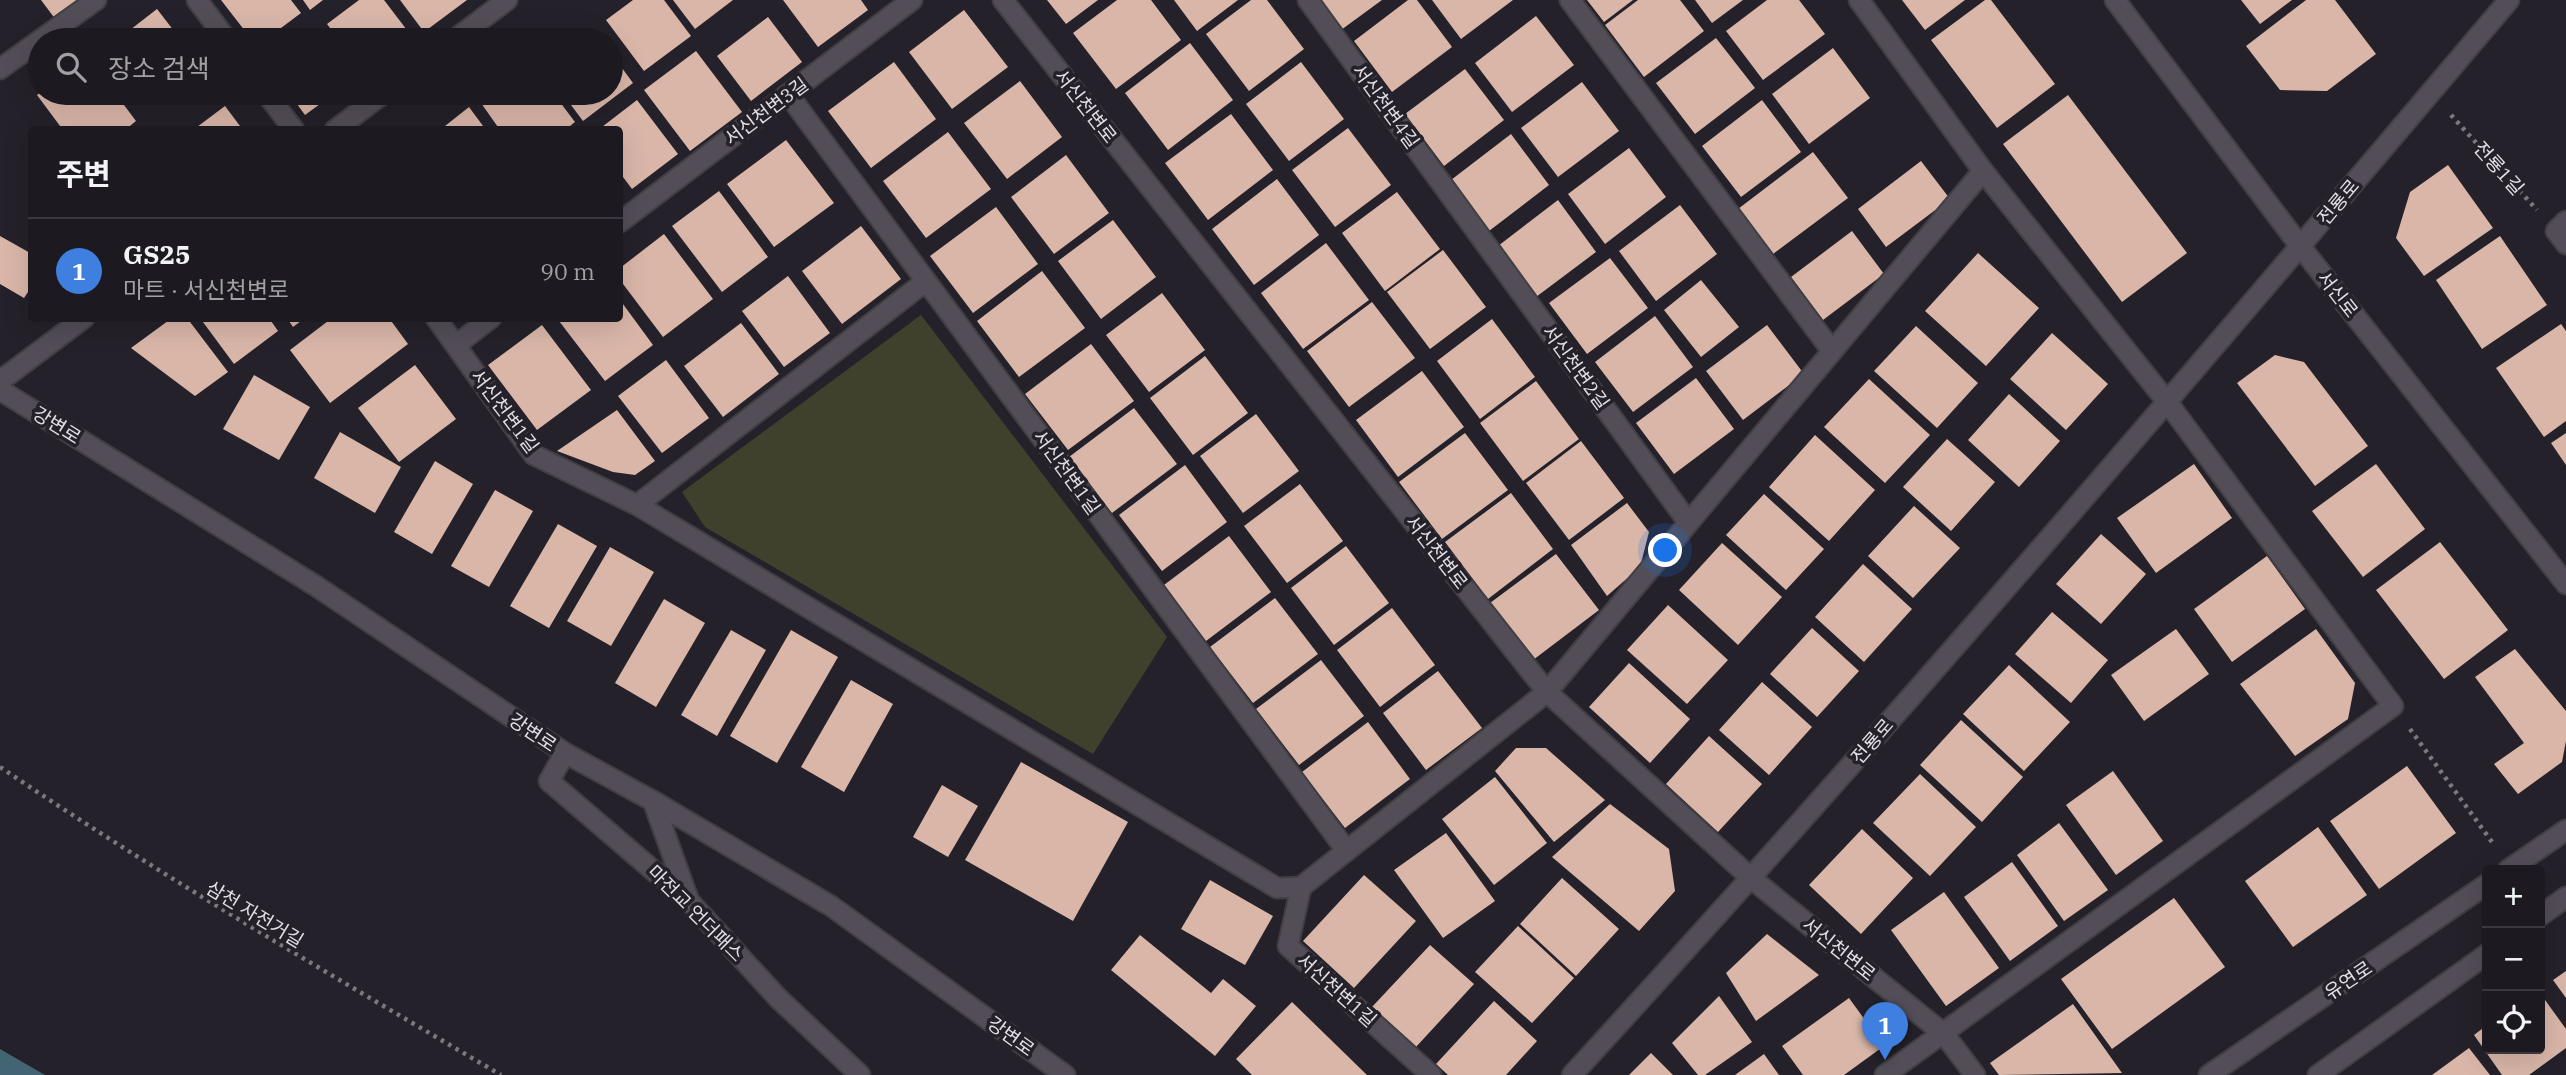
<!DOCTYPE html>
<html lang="ko">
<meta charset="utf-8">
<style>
:root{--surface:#1c1920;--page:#252229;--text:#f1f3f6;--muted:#a0a0a5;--line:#3a383e;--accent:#0f766e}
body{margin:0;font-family:"IBM Plex Serif","Noto Sans KR",serif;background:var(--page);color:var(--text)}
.controls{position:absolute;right:21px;bottom:21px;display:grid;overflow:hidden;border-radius:7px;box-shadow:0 7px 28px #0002}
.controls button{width:63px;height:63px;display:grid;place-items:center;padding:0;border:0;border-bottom:2px solid var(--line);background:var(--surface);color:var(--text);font:35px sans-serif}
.you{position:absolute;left:1666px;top:551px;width:24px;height:24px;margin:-18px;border:5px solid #fff;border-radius:50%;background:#1a73e8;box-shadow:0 0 0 10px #1a73e833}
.badge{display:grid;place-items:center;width:46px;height:46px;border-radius:50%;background:var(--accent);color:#fff;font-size:23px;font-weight:700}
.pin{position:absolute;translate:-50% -58px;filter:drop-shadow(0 2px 4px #0008)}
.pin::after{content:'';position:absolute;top:37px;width:24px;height:21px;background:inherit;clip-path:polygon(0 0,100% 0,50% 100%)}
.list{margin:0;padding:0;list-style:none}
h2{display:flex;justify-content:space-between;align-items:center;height:91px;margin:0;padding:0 28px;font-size:30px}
h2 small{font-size:23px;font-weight:400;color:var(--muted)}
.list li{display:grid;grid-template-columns:46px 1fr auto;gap:21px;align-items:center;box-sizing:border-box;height:105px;padding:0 28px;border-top:2px solid var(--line)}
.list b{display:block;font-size:26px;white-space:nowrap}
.list p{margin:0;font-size:23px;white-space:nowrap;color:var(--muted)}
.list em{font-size:23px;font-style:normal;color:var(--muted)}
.icon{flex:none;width:38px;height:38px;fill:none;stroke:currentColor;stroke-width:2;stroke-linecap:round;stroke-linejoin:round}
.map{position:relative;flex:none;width:2566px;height:1075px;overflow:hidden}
.search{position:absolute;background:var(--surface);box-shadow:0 7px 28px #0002;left:28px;top:28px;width:595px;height:77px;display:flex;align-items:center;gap:18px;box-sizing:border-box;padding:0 24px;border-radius:38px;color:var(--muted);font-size:26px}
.panel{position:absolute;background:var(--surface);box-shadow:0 7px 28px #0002;left:28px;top:126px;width:595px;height:196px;border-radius:7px}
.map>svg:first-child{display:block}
</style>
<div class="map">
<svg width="2566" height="1075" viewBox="0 0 2566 1075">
<rect width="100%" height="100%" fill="#25212a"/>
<path fill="#40412c" d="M921,315L1167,637L1093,754L705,527L682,492Z"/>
<path fill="#436573" d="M0,1049L45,1075H0Z"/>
<path fill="#d9b6a8" d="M41,0H83L56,20Z
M221,0H291L301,13L265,40H252Z
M303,0H323L310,10Z
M359,0H384L413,38L410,40H339L327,24Z
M400,0H467L424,32Z
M633,0H664L691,36L644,71L606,20Z
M673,0H733L695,29Z
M783,0H861L868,10L818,47Z
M1047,0H1098L1066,24Z
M1117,0H1151L1181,40L1116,89L1073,33Z
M1174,0H1238L1197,31Z
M1251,0H1267L1304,49L1249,91L1206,34Z
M1319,0H1382L1341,30Z
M1408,0H1417L1452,47L1392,92L1354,41Z
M1432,0H1513L1461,39Z
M1587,0H1633L1604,22Z
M1638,0H1680L1704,31L1644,77L1605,25Z
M1695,0H1743L1712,23Z
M1767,0H1799L1825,34L1763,80L1726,31Z
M1902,0H1965L1925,30Z
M1985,0H1991L2055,84L1997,128L1931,40Z
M2241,0H2292L2260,24Z
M2306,0H2335L2376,54L2327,91L2280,90L2246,46Z
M157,9L181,40H117Z
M964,10L1008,67L952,109L909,52Z
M1536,16L1574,65L1512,112L1475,63Z
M768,17L802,62L751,101L717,56Z
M594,32L601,40H583Z
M1716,38L1755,88L1695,134L1656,83Z
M1190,43L1233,100L1168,150L1125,93Z
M1833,48L1870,98L1809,144L1772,94Z
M696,51L742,112L690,151L644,90Z
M611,53L633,83L583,121L562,93H611Z
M894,62L936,119L871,168L828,111Z
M1301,62L1344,119L1289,161L1246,104Z
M1465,69L1504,120L1444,166L1405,114Z
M1020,81L1062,137L1007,179L964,123Z
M1582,82L1619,131L1558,177L1521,128Z
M40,93H115L136,121L125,130H63L37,95Z
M147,93H174L157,105Z
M289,93H335L305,115Z
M494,93H553L575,122L565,130H500L481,103Z
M2068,95L2187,253L2122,302L2003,144Z
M637,100L678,154L632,189L620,173V130H598Z
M1762,100L1801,152L1741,197L1702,146Z
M225,106L243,130H193Z
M469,107L486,130H440Z
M1231,114L1273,170L1208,220L1165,163Z
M1348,128L1391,185L1335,227L1292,170Z
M948,132L991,189L926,238L883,181Z
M1511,134L1549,185L1489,231L1451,180Z
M786,140L834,203L774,247L727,184Z
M1629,148L1666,197L1605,244L1568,194Z
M1813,152L1848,198L1773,254L1738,209Z
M1066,155L1109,213L1054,254L1011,197Z
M1921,161L1950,199L1886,247L1858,209Z
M2448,165L2493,228L2424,276L2396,238L2410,192Z
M1277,179L1319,235L1254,285L1212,229Z
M719,191L768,257L722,292L672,226Z
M1397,192L1440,249L1385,291L1342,233Z
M1558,200L1596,252L1536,297L1498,246Z
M1680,205L1717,254L1656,301L1619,251Z
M996,207L1038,264L973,313L930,256Z
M1113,220L1156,277L1101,319L1058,261Z
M861,226L901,279L842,324L802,271Z
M1852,231L1884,274L1823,320L1791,277Z
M664,234L713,299L663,337L620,280V268Z
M0,236L32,254V286L24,298L0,284Z
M2500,236L2547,305L2482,349L2436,280Z
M1326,243L1369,300L1303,349L1261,293Z
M1443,250L1486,307L1430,349L1387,292Z
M1978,253L2039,308L1986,366L1925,311Z
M1610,258L1648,308L1587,354L1549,303Z
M1042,271L1085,328L1019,377L977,321Z
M788,276L830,333L784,367L742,311Z
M1701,280L1739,327L1701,357L1664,310Z
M1162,293L1205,350L1149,392L1106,335Z
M620,300L653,345L605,381L559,321L562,318H620Z
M1372,302L1415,358L1349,407L1307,351Z
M1655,316L1693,367L1633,412L1595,362Z
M172,318H187L228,372L195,396L131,348Z
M200,318H269L278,331L234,364Z
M287,318H305L293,327Z
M332,318H389L408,344L330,403L290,350Z
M1492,319L1535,377L1480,419L1437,361Z
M741,323L779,374L723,417L684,366Z
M2561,324L2566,331V421L2544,437L2496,368Z
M542,325L591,390L537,430L488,365Z
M1767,325L1804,374L1743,420L1706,371Z
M1916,326L1978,383L1937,428L1874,371Z
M2052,333L2108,384L2066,430L2010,379Z
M1091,344L1134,401L1068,450L1025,394Z
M2275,355L2304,362L2368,446L2315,486L2237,383Z
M1205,356L1248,413L1193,455L1150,398Z
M666,360L709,418L662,453L618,396Z
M415,365L456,419L399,462L358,408Z
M1422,371L1464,427L1398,477L1356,420Z
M254,375L310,407L279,460L223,429Z
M1696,378L1734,429L1674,474L1636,423Z
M1869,379L1930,435L1885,483L1824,427Z
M1536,381L1579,439L1523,481L1480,423Z
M2009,394L2060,441L2019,487L1968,440Z
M1134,408L1177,464L1112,513L1069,457Z
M617,410L655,461L635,475L613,472L557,451Z
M1256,414L1299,471L1243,513L1200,456Z
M340,432L401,467L375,513L314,478Z
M1465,433L1508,490L1442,539L1399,482Z
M2566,433V465L2551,443Z
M1815,435L1875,490L1829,541L1769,487Z
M1947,439L1995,482L1951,531L1903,487Z
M1581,441L1624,498L1569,540L1526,483Z
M435,461L473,484L432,554L394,532Z
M2194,464L2232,518L2156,573L2117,518Z
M2376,464L2425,529L2363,577L2312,511Z
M1185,465L1227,522L1162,571L1119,515Z
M1300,484L1343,541L1287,583L1244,526Z
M495,490L533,511L489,587L451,566Z
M1511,493L1553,549L1488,599L1445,542Z
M1764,494L1824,549L1786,590L1726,535Z
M1627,503L1649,532L1640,567L1607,596L1571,545Z
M1914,506L1960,548L1913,598L1868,556Z
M558,524L597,546L549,628L510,606Z
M2101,534L2146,574L2101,624L2056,584Z
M1229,536L1271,592L1206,641L1164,585Z
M2440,542L2508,630L2444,679L2376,590Z
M1722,543L1782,597L1738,645L1679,590Z
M1346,546L1389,603L1334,645L1291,588Z
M610,547L654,572L611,646L567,621Z
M1556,554L1599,610L1533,660L1490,603Z
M2267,556L2305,609L2232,662L2194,609Z
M1863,564L1912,609L1864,662L1815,617Z
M1275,598L1318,654L1253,703L1210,647Z
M664,599L705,623L656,707L615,683Z
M1668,605L1728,660L1687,704L1627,650Z
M1392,608L1435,665L1380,707L1337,650Z
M2052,612L2108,660L2071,703L2015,654Z
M1812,628L1859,671L1817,717L1770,674Z
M2176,629L2209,674L2144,721L2111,675Z
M2316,629L2355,683L2348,719L2295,756L2240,684Z
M731,630L766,650L717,736L681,715Z
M791,630L838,657L777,763L730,736Z
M2515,649L2566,711V741L2562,762L2518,794L2494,764L2524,743L2475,677Z
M1321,660L1364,716L1299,765L1256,709Z
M1629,663L1690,719L1650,763L1589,707Z
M2009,665L2070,722L2024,771L1963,714Z
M1438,671L1482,728L1426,770L1383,713Z
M851,680L893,704L844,792L801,767Z
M1762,682L1812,727L1769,775L1719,730Z
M1961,720L2023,777L1982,822L1920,765Z
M1368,722L1410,779L1345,828L1302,772Z
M1709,736L1762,784L1718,832L1666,784Z
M1516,748H1546L1605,800L1554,842L1495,771Z
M1021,762L1128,822L1073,921L965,860Z
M2407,766L2456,833L2379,889L2330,821Z
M2113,771L2163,841L2116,875L2066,805Z
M1920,774L1976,827L1930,876L1873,823Z
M1495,777L1547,843L1494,885L1442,819Z
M942,785L978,806L948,857L913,837Z
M1610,804L1669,849L1675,891L1639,931L1552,857Z
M2059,823L2108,890L2064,921L2017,855Z
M2318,827L2367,895L2293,947L2245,881Z
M1862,829L1913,878L1861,934L1809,885Z
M1446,833L1495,901L1443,938L1394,870Z
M2012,862L2058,926L2010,961L1964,897Z
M1364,875L1416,921L1354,988L1303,941Z
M1562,878L1619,929L1576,976L1520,924Z
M1210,880L1273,916L1245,965L1181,929Z
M1944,892L1999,968L1946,1006L1891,930Z
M2174,898L2225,967L2112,1049L2061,979Z
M1518,926L1574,978L1532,1023L1475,972Z
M1767,934L1819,975L1756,1021L1726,973Z
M1140,935L1211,993L1223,979L1256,1006L1215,1056L1111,970Z
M1430,945L1474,984L1416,1047L1372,1007Z
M2566,971V998L2553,980Z
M2540,993L2566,1029V1048L2529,1075H2502L2474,1035L2487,1025V1049H2540Z
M1719,996L1752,1042L1705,1075H1698L1672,1043Z
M1849,998L1884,1046L1844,1075H1803L1782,1046Z
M1494,1001L1537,1041L1506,1075H1448L1436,1064Z
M1292,1002L1367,1075H1252L1236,1059Z
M2073,1004L2122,1073L1999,1075L1990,1063Z
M2469,1048L2490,1075H2432Z
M1651,1053L1673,1075H1629Z
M1764,1054L1779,1075H1735Z"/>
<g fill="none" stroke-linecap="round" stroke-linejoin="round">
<defs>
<path id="minor" d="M197,0L227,40
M1003,0L1547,692L1752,879L1944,1034L1975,1075
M1308,0L1688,522
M1570,0L1832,351
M454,40L507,0
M0,69L96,0
M266,93L294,130
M788,94L1346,850
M335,130L384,93
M2566,221L2556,231L2566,244
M620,222L912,0
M436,318L534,455L637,505L1277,888L1301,887L1547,692L1983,171L1859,0
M456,345L491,318
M0,381L84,318
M637,505L926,281
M1301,887L1288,946L1431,1075
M1885,1075L2393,706L2168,403L1983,171"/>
<path id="tertiary" d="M2115,0L2300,246L2566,584
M0,390L316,586L565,753L653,801L831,906L1065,1075
M565,753L549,781L690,902L778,998L860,1075
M653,801L689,901
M2508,870L2566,830
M2540,916L2566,897
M1572,1075C1893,725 2202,363 2509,0
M2209,1075L2487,884
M2318,1075L2487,954"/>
</defs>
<use href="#minor" stroke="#413e44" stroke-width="23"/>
<use href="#tertiary" stroke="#413e44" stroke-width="23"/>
<path stroke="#7c7880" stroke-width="4.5" stroke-dasharray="3.5 5" stroke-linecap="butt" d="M2451,115L2537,210
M2410,729L2492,842
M0,767C163,877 332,976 501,1075"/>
<use href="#minor" stroke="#524d57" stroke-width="19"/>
<use href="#tertiary" stroke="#524d57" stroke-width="19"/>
</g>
<g text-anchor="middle" stroke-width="7" stroke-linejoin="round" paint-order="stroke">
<g font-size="19" fill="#e1dee4" stroke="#25212a">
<text transform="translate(1086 106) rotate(52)" y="7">서신천변로</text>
<text transform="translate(1386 106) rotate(54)" y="7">서신천변4길</text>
<text transform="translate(766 111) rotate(-37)" y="7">서신천변3길</text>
<text transform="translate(2499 168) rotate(48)" y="7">전룡1길</text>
<text transform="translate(2338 202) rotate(-50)" y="7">전룡로</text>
<text transform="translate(2338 294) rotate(52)" y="7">서신로</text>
<text transform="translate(1576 367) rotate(54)" y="7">서신천변2길</text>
<text transform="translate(505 411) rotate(53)" y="7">서신천변1길</text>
<text transform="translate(57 425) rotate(32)" y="7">강변로</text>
<text transform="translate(1067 472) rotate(54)" y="7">서신천변1길</text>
<text transform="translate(1437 552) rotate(52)" y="7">서신천변로</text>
<text transform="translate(533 732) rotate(34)" y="7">강변로</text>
<text transform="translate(1872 741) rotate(-49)" y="7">전룡로</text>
<text transform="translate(696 913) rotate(45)" y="7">마전교 언더패스</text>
<text transform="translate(255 914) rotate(31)" y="7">삼천 자전거길</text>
<text transform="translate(1839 949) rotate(39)" y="7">서신천변로</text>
<text transform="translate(2348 980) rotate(-34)" y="7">유연로</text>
<text transform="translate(1337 990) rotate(42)" y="7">서신천변1길</text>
<text transform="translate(1011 1036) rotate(36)" y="7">강변로</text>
</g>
</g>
</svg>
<div class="controls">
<button>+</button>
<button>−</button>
<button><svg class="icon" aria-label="locate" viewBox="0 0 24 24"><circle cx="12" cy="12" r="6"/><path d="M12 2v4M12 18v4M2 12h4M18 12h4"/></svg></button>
</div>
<div class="you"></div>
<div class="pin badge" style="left:1885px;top:1060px;background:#3f7fe0">1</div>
<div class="search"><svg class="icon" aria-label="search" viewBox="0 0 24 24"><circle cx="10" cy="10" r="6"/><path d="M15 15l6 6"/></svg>장소 검색</div>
<section class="panel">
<h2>주변<small></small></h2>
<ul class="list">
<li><span class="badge" style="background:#3f7fe0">1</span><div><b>GS25</b><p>마트 · 서신천변로</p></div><em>90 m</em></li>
</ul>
</section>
</div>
